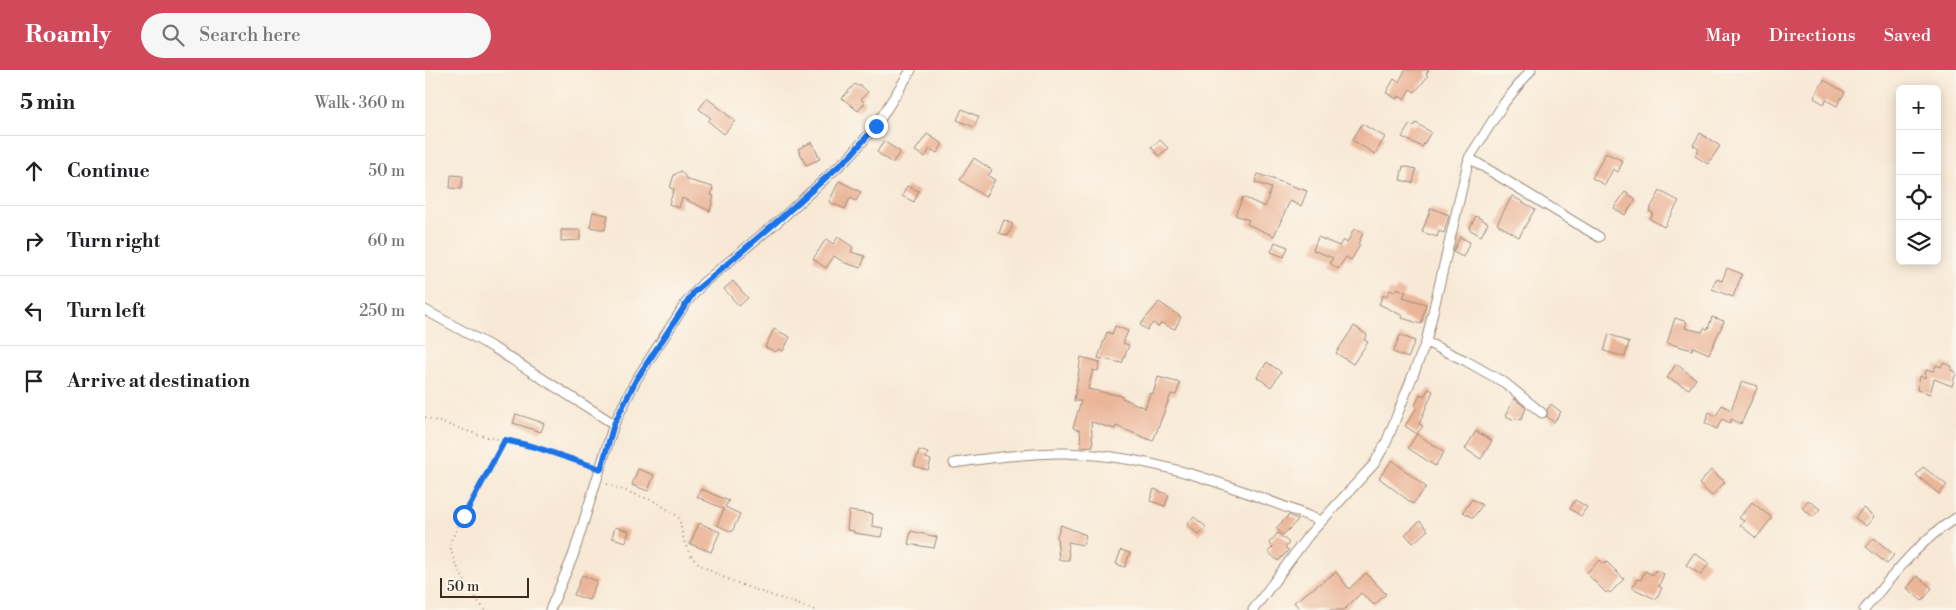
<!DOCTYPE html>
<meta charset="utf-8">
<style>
:root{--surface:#fff;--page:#f6f6f6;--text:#202124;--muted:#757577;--line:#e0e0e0;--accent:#d1495b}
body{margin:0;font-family:"Libre Bodoni",serif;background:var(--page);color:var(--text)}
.controls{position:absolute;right:15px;top:15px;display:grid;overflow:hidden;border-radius:8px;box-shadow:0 2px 12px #0003}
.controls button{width:45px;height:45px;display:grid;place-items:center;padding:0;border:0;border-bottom:1px solid var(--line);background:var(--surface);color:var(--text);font:25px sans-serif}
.scale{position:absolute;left:15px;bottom:12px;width:89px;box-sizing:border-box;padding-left:5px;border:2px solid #3b2a1e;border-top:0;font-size:14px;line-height:18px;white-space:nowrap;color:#3b2a1e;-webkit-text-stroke:4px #fbf7ec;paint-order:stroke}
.stop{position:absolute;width:15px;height:15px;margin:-11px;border:4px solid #1a73e8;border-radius:50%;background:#fff}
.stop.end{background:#1a73e8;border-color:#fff;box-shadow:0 1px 5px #0008}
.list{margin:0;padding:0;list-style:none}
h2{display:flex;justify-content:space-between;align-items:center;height:65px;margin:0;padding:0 20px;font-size:21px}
h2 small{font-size:16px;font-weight:400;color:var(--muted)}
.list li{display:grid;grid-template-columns:32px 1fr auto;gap:15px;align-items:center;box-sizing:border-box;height:70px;padding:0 20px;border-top:1px solid var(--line)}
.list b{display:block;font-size:19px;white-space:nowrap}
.list em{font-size:16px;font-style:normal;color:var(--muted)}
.icon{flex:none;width:28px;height:28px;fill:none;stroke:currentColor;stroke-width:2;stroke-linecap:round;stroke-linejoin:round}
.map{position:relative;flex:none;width:1531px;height:540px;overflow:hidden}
header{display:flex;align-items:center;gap:30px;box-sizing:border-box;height:70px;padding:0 25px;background:var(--accent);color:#fff}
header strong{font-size:24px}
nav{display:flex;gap:28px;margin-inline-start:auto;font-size:18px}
.search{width:350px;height:45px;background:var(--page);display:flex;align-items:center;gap:12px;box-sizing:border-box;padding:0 18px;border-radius:28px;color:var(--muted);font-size:19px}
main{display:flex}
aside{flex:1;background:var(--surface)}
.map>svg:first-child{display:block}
</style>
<header>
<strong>Roamly</strong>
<div class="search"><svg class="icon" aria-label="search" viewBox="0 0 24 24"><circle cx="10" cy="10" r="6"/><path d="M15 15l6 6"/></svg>Search here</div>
<nav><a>Map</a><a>Directions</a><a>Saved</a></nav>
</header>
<main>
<aside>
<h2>5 min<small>Walk · 360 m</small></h2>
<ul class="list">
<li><svg class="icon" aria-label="ahead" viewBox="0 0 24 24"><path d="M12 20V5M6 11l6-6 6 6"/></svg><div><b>Continue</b></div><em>50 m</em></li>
<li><svg class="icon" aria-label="right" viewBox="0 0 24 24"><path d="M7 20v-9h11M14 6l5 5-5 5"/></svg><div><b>Turn right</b></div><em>60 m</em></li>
<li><svg class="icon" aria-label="left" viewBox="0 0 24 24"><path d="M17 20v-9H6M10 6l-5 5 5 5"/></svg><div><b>Turn left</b></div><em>250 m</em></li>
<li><svg class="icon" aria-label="arrive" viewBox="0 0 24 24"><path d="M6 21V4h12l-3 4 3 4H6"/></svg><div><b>Arrive at destination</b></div></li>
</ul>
</aside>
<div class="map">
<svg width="1531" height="540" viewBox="0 0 1531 540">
<rect width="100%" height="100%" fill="#fbf7ec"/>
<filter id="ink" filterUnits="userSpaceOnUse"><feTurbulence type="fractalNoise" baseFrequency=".02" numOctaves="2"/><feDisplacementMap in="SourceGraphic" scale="10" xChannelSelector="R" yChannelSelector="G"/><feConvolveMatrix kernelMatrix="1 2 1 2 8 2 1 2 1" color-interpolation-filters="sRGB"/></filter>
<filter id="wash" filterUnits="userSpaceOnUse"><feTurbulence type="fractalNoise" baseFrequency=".0096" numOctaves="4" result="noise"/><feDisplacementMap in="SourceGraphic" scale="20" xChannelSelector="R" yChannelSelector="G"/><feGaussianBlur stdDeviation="1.12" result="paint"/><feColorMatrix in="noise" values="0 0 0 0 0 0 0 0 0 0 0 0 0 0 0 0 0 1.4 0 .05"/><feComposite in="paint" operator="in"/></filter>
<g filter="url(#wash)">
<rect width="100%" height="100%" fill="#f8e9d6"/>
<g id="blocks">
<path fill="#ebb599" d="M980,0H1004L1001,4L1003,6L990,22L985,19L979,29L973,26L972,29L961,23L969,9L974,12Z
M1399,10L1420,22L1412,36L1401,30L1399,34L1389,28Z
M430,14L434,17L435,15L443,22L436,29L440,33L433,41L417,28Z
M282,28L310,51L299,64L283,51L286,48L274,39Z
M537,39L554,47L549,57L532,50Z
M991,53L1006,62L997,77L977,67L985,54L989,56Z
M937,54L960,67L950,84L927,70Z
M1275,63L1295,76L1283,94L1270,86L1274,79L1268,75Z
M502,64L518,74L512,83L505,79L500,87L490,81Z
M735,70L743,78L734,86L726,77Z
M459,71L475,82L467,93L452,82Z
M387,72L395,89L381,95L373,79Z
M1181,83L1198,91L1193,102L1188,99L1180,115L1167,108Z
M549,88L567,100L563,106L570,110L560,127L535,110Z
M978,96L991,99L988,113L975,110Z
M256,101L263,110L288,117L286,125L289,126L285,141L257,128L254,138L244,134L249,119L245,118L249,105Z
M833,104L882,121L876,136L865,131L849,166L822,154L824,150L810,145L818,127L840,137L846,118L830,112Z
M26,105L38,106L36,119L25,118Z
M414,111L436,122L431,131L425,128L420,139L404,132Z
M482,116L494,121L489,132L477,126Z
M1235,121L1254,131L1239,157L1225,149L1228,143L1224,141Z
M1200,122L1211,129L1200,145L1189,138Z
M1087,126L1110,139L1094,167L1072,154Z
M1006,138L1024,145L1019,163L1014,161L1012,167L997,162Z
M168,142L183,145L180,160L165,157Z
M1051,146L1063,153L1056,166L1044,159Z
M579,150L588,154L583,166L574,163Z
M929,159L938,163L933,174L935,175L926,190L921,187L913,199L905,193L908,188L888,180L893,167L914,176L918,170L922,173Z
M136,160H155V170L136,171Z
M413,167L428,177L426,182L440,186L436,198L420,193L409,186L401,198L388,189L401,169L408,174Z
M1035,167L1045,172L1038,187L1028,182Z
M850,172L863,177L859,187L846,182Z
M1302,198L1317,204L1308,227L1287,219L1291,209L1297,211Z
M308,211L323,228L314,236L299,219Z
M972,218L981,222L978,227L1001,234L996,254L977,248L978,246L954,234L958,225L961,227L965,220L969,222Z
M734,232L756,247L750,259L736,253L733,257L728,253L722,260L715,255Z
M1287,247L1299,251L1284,284L1268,277L1267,280L1242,273L1250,248L1262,252L1260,258L1277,262L1279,258L1283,259Z
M690,256L703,261L698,273L704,275L697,293L673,288L682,262L687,264Z
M929,256L942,265L939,270L943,272L928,294L911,283Z
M349,259L365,267L358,281L353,279L351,282L340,277Z
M1184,264L1204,272L1200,287L1179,281Z
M975,265L990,271L983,288L968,282Z
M656,287L675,292L673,301L668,300L663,319L697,326V328L720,338L725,323L728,324L733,307L755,313L751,325L746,324L728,371L691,356L690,359L666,352L668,376L656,377L655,360L648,358L656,331H649Z
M842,292L856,302L846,317L832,307Z
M1518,293L1527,296L1526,300L1531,302L1527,316L1509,309L1505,324L1492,320L1495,306L1500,308L1501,300L1509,301L1511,295L1516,297Z
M1251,294L1271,309L1264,319L1242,308Z
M1317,311L1333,316L1316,354L1306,349L1305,353L1297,349L1292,359L1280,353L1284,342L1291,346L1297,335L1306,340Z
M1004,319L1008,321L994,354L998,356L992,364L1019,382L1010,396L983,378L992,364L980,356L992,337L990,336L995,324L999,326Z
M1089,328L1101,338L1096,350L1091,348L1089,350L1081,346Z
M1126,334L1136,342L1129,352L1122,347V340Z
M91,344L119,353L116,362L88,353Z
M1051,361L1067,371L1056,389L1040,379Z
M494,380L503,383L501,388L506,390L503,400L489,396Z
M967,390L1001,417L988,434L954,408Z
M1498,397L1522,415L1514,424L1491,405Z
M213,399L229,405L223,421L207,415Z
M1286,400L1300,412L1287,426L1274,414Z
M276,419L304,431L300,437L315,444L307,462L292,455L299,439L272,427Z
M729,419L744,425L740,436L725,431Z
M1047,429L1057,435L1048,448L1038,442Z
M1150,430L1162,437L1156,446L1145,439Z
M1383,430L1395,439L1388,447L1377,438Z
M1327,432L1347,448L1331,468L1315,455L1319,451L1314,448Z
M1438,438L1449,447L1441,456L1430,448Z
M424,441L448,444L447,456L458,458L456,467L429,463V461L422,460Z
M864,445L873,450L858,465L851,458Z
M769,447L781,457L774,465L762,455Z
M995,451L1003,460L988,473L980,464Z
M274,453L295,462L286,482L265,474Z
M636,455L661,465L658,475L643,472L644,490H634L632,466Z
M190,457L204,461L201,472L187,468Z
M486,461L512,467L509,478L483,474Z
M853,463L864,473L860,478L864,480L853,491L843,482L848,477L844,473Z
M1449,468L1469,485L1462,494L1441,477Z
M696,480L705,483L700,497L691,494Z
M1269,483L1284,493L1276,505L1261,495Z
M1175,490L1179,494L1182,492L1199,509L1185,523L1183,521L1181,523L1161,503Z
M1230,500L1239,504L1234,516L1237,518L1231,529L1207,518L1212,509L1216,510L1220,501L1228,505Z
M911,502L924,519L941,503L961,524L949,535L936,523L919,540H875L869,532Z
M157,505L172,511L164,530L149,525Z
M1492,506L1507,518L1497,531L1482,518Z"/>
</g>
</g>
<g filter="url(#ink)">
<use href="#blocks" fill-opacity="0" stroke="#9a8a7a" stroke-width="1"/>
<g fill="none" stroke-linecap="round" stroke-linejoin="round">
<defs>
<path id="minor" d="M1044,88L1174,167
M0,240L69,278L189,354
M1001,272L1041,291L1080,313L1117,343
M529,393C565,388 601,383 639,383C730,385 813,418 896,451
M125,540L148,486L189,354L211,310L261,233L278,213L356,149L426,85L451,56L486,0
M828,540L883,466L949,394L961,373L1001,272L1044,88L1079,33L1106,0
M1439,540C1467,507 1493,471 1531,448"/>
</defs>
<use href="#minor" stroke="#9a8a7a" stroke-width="11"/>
<path stroke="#9a8a7a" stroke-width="2" stroke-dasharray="1 4" stroke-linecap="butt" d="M0,347L54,365L110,377L165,395
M182,414L231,432L254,447C257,461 258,475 267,487C283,508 361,529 389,540
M60,540C47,525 25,491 25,472L80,370"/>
<use href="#minor" stroke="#fff" stroke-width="9"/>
</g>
</g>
<g fill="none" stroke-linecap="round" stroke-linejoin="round" filter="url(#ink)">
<path stroke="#1a73e8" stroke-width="6" d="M39,446L80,370L110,377L176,399L189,354L211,310L269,222L356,148L426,85L451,56"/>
</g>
</svg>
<div class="controls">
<button>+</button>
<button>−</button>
<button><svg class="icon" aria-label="locate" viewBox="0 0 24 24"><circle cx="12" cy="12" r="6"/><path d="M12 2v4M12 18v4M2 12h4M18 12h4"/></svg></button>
<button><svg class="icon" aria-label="layers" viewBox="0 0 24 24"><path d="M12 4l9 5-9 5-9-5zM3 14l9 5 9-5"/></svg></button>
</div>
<div class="scale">50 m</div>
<div class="stop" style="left:39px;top:446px"></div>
<div class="stop end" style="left:451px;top:56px"></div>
</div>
</main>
